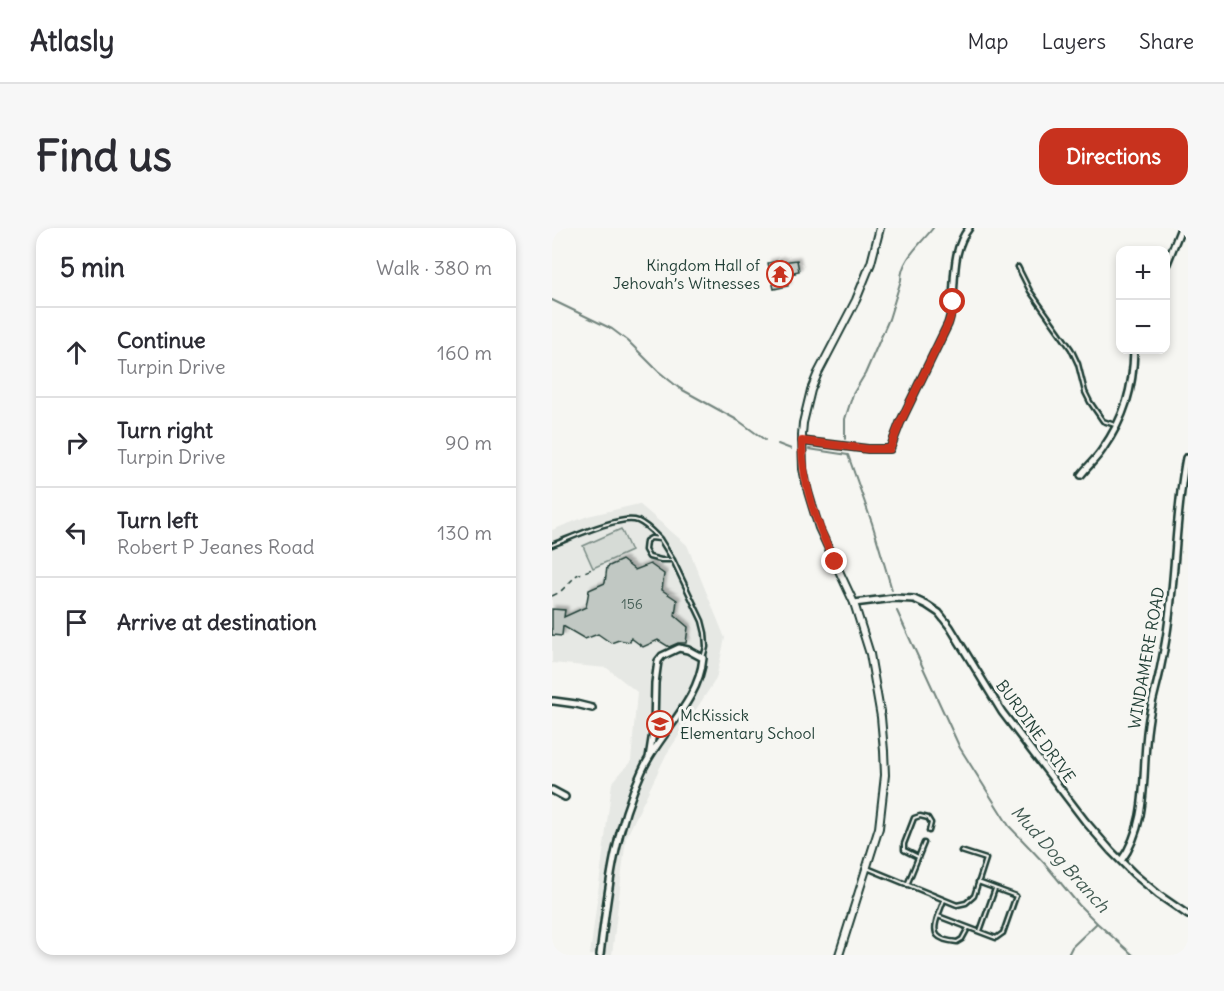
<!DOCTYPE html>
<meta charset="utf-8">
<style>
:root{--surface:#fff;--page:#f7f7f7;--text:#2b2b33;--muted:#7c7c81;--line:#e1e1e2;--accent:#c8321e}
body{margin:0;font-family:Delius,sans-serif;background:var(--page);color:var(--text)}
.controls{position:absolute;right:18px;top:18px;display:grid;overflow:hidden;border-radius:12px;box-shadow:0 3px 9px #0003}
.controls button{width:54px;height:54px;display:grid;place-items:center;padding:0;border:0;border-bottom:2px solid var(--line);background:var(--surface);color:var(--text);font:30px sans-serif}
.stop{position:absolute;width:18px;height:18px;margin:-14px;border:4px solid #c8321e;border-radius:50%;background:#fff}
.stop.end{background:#c8321e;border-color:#fff;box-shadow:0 2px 6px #0008}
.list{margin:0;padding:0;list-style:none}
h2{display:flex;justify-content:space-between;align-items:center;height:78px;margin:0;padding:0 24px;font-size:26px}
h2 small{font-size:20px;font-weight:400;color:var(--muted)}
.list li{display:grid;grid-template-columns:39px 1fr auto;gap:18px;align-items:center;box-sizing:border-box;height:90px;padding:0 24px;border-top:2px solid var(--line)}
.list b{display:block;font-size:22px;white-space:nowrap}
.list p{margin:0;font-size:20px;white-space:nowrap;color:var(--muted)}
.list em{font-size:20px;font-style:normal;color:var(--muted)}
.icon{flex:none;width:33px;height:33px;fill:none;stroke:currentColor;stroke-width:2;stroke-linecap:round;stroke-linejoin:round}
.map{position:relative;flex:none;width:636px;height:727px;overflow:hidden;border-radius:18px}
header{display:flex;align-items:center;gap:36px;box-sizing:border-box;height:84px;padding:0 30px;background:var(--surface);border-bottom:2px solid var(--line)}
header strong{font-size:28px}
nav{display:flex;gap:33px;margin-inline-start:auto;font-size:21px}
.intro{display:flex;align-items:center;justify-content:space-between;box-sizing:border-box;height:144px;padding:0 36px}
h1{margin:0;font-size:42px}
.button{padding:15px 27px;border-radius:18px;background:var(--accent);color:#fff;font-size:21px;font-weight:700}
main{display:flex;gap:36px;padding:0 36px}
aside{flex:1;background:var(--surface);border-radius:18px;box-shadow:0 3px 9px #0003}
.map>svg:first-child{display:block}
</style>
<header>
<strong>Atlasly</strong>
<nav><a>Map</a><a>Layers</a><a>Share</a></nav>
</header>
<div class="intro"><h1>Find us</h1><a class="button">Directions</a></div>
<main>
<aside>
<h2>5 min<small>Walk · 380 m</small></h2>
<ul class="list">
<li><svg class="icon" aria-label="ahead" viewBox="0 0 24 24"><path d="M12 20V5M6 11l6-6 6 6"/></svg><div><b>Continue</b><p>Turpin Drive</p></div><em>160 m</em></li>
<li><svg class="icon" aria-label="right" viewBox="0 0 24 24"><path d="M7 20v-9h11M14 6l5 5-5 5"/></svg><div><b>Turn right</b><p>Turpin Drive</p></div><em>90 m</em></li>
<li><svg class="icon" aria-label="left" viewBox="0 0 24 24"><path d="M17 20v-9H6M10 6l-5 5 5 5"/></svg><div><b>Turn left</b><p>Robert P Jeanes Road</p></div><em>130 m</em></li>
<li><svg class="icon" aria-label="arrive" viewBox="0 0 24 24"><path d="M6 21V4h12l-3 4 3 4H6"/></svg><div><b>Arrive at destination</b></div></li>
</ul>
</aside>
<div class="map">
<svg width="636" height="727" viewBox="0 0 636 727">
<defs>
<filter id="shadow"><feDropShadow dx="3" dy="-3" stdDeviation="1.5" flood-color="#0004"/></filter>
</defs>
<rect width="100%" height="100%" fill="#f6f6f2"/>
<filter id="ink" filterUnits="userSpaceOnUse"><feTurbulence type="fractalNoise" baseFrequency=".0167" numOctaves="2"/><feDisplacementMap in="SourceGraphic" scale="12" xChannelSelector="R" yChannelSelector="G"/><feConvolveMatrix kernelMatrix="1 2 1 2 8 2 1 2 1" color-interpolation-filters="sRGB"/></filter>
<g filter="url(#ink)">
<path fill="#e6e8e4" d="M87,276L135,317L173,410L164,451L114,527L74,610L60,727H38L60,555L79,533L85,464L55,440L0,435V302L36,288Z"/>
<path fill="#d6dbd6" stroke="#7a8c85" stroke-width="1.5" d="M69,301L79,323L41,340L31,318Z"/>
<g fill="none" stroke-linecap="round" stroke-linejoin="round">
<path stroke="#72847d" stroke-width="2" d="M0,72L60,101L76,113L106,143L127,160L187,193L213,212
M293,211V191L301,166L313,146L337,91L349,52C349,31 369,16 381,0
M226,216L239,221
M257,221L296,227L320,295L340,362
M345,383L408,520L457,598L493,636L527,677L545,695L581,727
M516,727L520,719L545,695"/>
</g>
<path fill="#c1c8c3" stroke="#1f3d34" stroke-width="1.5" filter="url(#shadow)" d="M229,32L230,34L245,32L247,43L242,44L243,45L234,47L236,58L222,61L216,35Z
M70,332L83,342L98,336L112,346L110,362L125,372L123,388L136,399L134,415H126L117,419L106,412L91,419L79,410L78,414L67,412L59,415L46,406L33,411L11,398L10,408L0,407V381L13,382L12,389L34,379L37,362L53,355L55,339Z"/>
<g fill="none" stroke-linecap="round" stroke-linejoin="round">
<defs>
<path id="service" d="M466,39L478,63L519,121L526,136L533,164L538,174L551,193L563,197
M0,317C19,310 69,286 86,293C95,297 101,304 108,311
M121,332H109L97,329L93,322L94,313L99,310L108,311L121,332L150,393L153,405L154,419L151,430
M366,629L352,622V616L362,590L368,588L376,590L379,595L377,603
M315,640L405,677L414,675L422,668L434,631L409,623
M355,657L372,615
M392,672L386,688L444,710L451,705L464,668L426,654
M386,688C379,707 385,712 405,714L410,711L416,700
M428,703L443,661"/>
<path id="minor" d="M614,38L629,0
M250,213L316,221H338L348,195L396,96C407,65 395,28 417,0
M529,247C536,238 544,231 550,222C573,189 581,161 582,122
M302,375L342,370L362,371L375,377L387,385L398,399L450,484L533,593L559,623L582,646L607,667L636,687
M0,473H2L24,476L40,480
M0,562L13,569
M569,633C598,593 589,543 596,497C598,480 603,464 607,447C611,428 615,409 617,389C624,336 624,282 634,230L636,231
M48,727C56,662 62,603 90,543C107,505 147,474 151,430L136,422L127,420L110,428L106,433L103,455L102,498L97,530"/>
<path id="tertiary" d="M287,727L327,600L333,547L332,523L329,489L318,426L302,375L267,300L256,264L251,241L250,207L251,195L259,162L266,145L304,72L319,35L328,0"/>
</defs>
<use href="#service" stroke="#1f3d34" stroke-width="7"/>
<use href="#minor" stroke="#1f3d34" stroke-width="10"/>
<use href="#tertiary" stroke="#1f3d34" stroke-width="10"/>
<path stroke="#1f3d34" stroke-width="1.5" stroke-dasharray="6 4.5" stroke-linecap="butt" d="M0,368L8,364L25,347L40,341"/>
<use href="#service" stroke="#f6f6f2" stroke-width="2"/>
<use href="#minor" stroke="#f6f6f2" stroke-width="5"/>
<use href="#tertiary" stroke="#f6f6f2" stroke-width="6"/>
</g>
</g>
<g fill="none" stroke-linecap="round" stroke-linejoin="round" filter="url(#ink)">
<path stroke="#c8321e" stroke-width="8" d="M283,334C264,296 250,256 250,213L316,221H338L348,195L396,96L400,84L401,74"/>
</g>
<defs>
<symbol id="temple-ring" viewBox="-11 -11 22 22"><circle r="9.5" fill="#f6f6f2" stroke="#c8321e" stroke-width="1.5"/><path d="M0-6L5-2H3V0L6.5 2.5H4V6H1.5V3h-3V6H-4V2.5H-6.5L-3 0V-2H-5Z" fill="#c8321e"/></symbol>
<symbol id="school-ring" viewBox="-11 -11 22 22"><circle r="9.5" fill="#f6f6f2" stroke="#c8321e" stroke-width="1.5"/><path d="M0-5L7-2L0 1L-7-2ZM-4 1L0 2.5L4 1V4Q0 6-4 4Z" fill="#c8321e"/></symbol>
</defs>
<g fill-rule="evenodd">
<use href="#temple-ring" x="213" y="31" width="30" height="30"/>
<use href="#school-ring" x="93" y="481" width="30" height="30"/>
</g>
<g text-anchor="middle" stroke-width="6" stroke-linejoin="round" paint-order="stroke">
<g font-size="14" fill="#486058">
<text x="80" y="381">156</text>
</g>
<g font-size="16" fill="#1f3d34" stroke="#f6f6f2" text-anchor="end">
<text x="208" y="43">Kingdom Hall of<tspan x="208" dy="18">Jehovah’s Witnesses</tspan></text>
<text x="128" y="493" text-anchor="start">McKissick<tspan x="128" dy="18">Elementary School</tspan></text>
</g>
<g font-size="16" fill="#1f3d34" stroke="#f6f6f2">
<text transform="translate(594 430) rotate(-80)" y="6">WINDAMERE ROAD</text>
<text transform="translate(484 503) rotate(54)" y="6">BURDINE DRIVE</text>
</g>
<g font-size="18" font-style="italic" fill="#425a52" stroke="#f6f6f2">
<text transform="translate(508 631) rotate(48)" y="6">Mud Dog Branch</text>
</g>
</g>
</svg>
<div class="controls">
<button>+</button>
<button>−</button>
</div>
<div class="stop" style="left:401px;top:74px"></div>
<div class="stop end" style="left:283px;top:334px"></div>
</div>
</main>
